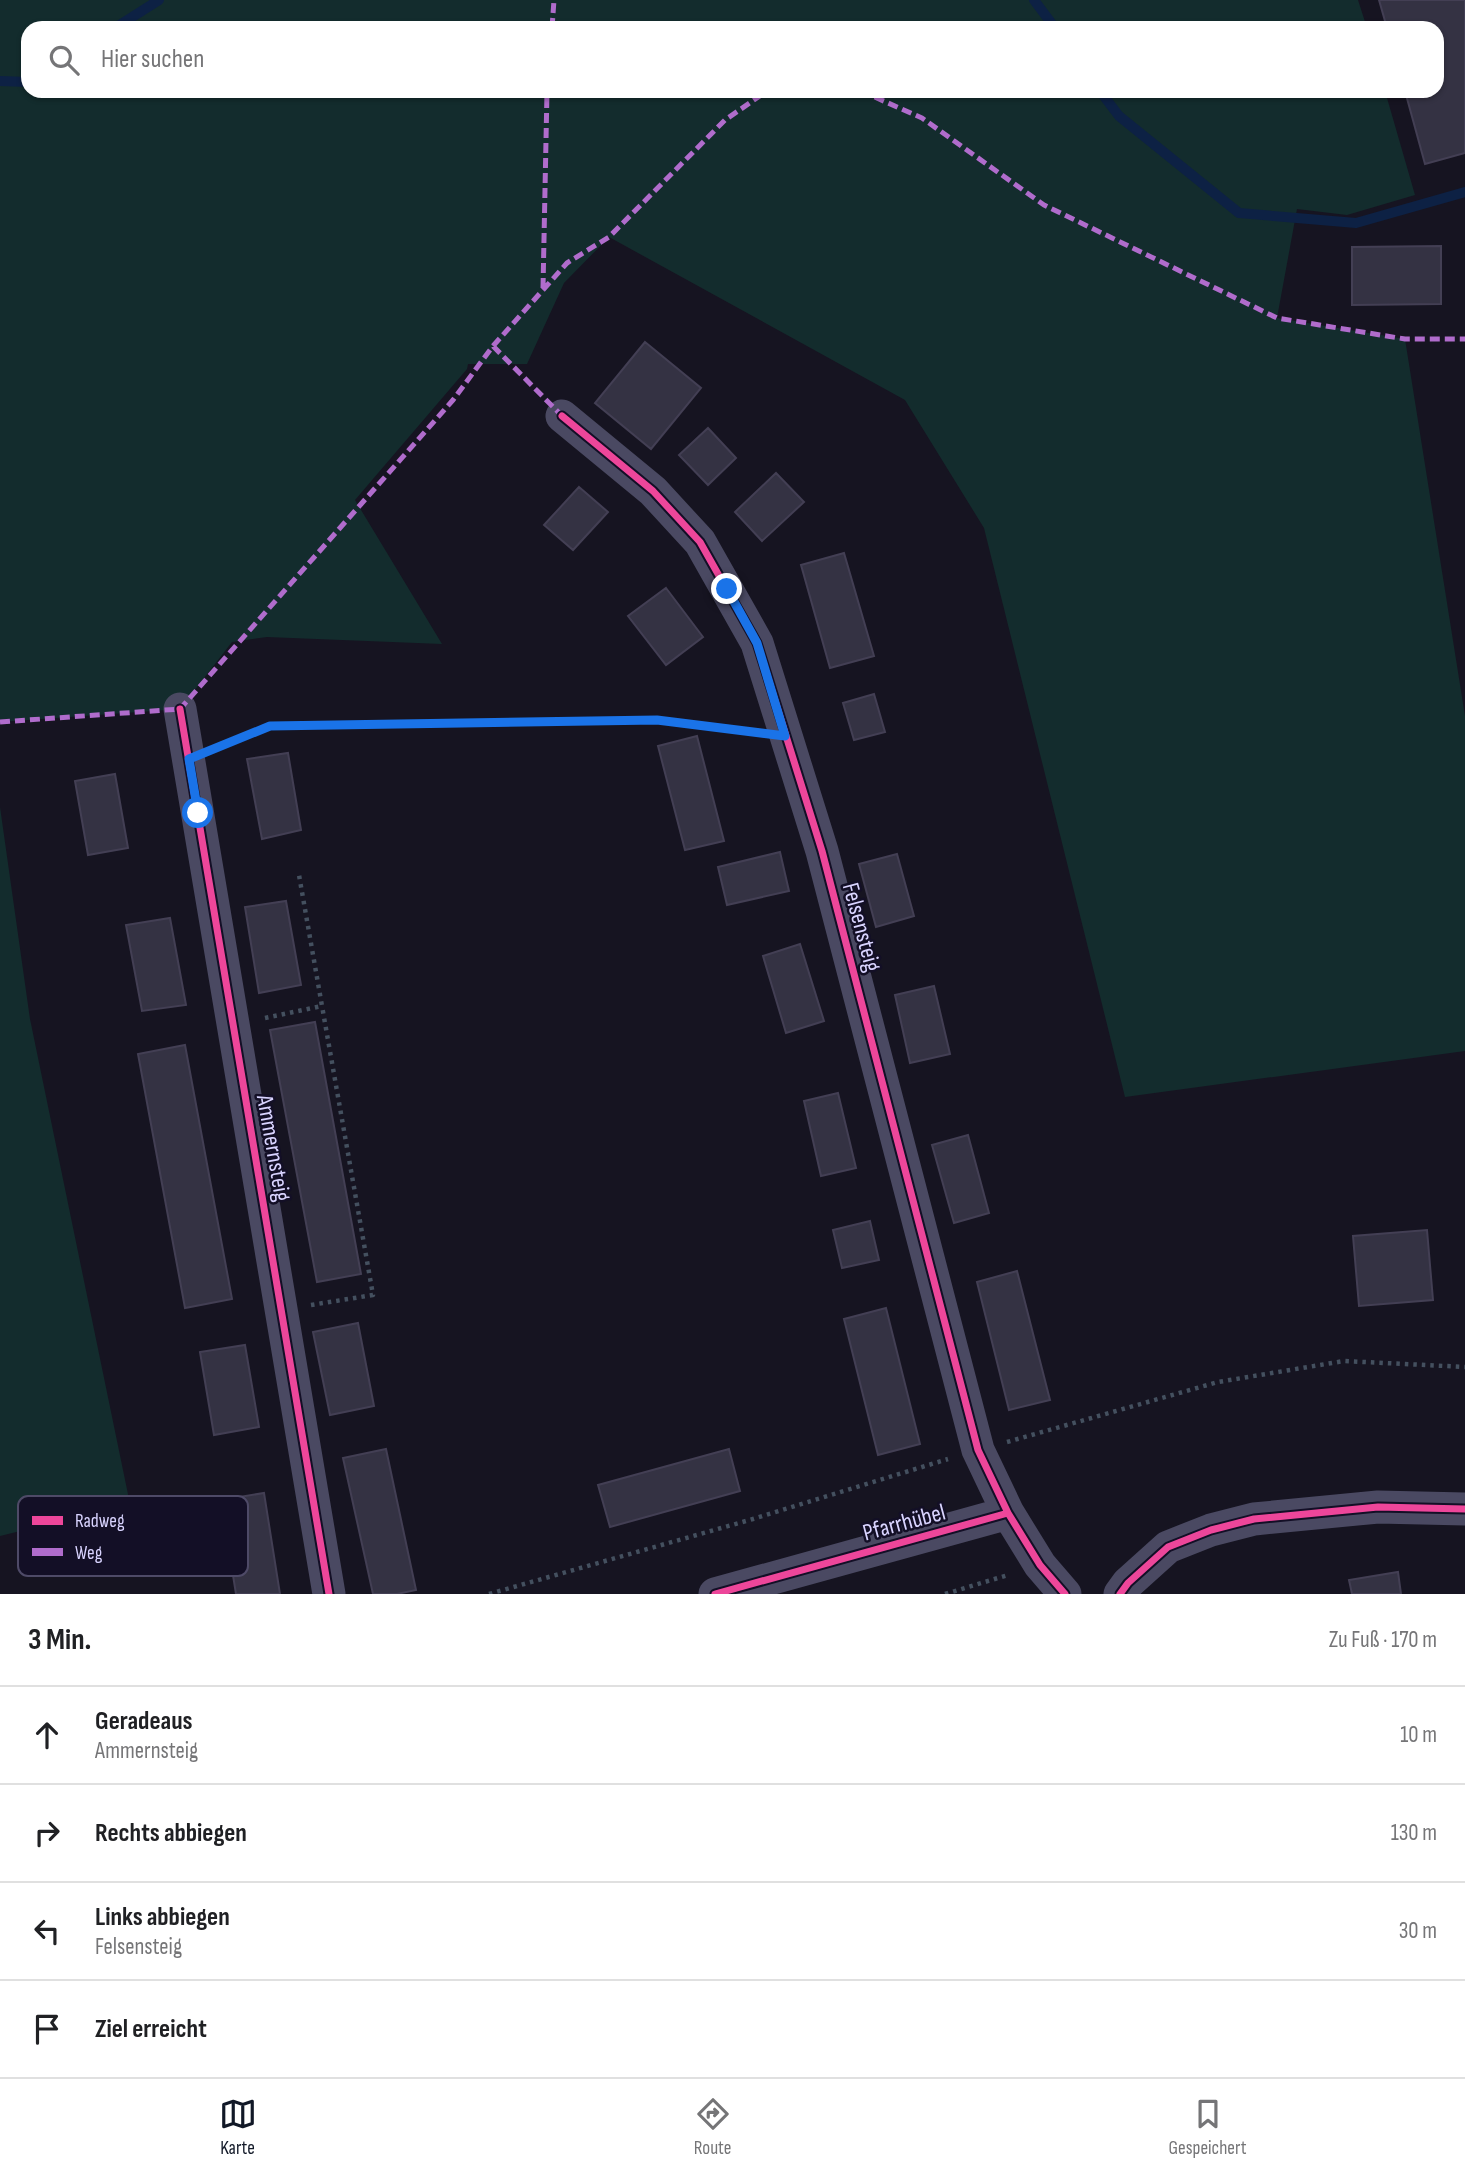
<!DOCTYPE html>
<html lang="de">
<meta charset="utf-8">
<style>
:root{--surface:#fff;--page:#f6f6f6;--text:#202124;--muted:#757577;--line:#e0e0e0;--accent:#111827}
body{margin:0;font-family:"Sofia Sans Condensed",sans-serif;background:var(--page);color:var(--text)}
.stop{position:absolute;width:21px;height:21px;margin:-16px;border:5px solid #1a73e8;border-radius:50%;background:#fff}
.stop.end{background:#1a73e8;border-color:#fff;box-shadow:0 2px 7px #0008}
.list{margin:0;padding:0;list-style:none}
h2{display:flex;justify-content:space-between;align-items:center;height:91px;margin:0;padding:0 28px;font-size:30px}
h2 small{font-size:23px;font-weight:400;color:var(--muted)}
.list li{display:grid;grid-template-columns:46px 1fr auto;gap:21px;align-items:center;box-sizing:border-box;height:98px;padding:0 28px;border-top:2px solid var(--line)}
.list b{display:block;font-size:26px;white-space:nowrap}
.list p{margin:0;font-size:23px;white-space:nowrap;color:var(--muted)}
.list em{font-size:23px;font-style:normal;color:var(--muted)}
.icon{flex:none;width:38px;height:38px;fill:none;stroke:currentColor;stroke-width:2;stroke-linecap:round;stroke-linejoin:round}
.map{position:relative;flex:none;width:1465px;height:1594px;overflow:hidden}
.search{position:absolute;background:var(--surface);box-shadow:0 2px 5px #0004;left:21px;right:21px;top:21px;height:77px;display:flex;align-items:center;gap:18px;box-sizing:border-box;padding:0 24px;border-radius:21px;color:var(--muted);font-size:26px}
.sheet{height:483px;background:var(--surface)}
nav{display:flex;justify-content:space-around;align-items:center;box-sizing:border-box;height:98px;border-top:2px solid var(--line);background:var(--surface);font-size:19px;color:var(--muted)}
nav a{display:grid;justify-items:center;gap:4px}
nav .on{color:var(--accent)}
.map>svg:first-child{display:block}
</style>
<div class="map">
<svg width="1465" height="1594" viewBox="0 0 1465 1594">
<rect width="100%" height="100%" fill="#161421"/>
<path fill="#132c2d" d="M0,0H1358L1367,28H28V91H1385L1415,195L1347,215L1297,209L1277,318L1405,339L1465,716V1051L1125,1097L984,528L905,400L609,237L564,283L527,364H468L467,369L355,500L442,644L267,637L232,642L180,709L0,722Z
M0,807L30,1019L130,1504L0,1536Z"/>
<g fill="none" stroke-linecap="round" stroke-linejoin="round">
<path stroke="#0d2144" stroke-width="10" d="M1034,0L1055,28
M115,28L159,0
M0,81L28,82
M1100,91L1119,116L1239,213L1356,223L1465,192"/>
</g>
<path fill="#343243" stroke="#433f54" stroke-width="2" d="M1379,0H1465V153L1425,164L1405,91H1437V28H1387Z
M1441,246V304L1352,305V247Z
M645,342L701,388L651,449L595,403Z
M708,428L736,458L708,485L679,455Z
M776,473L804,502L762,541L735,512Z
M579,487L608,512L573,550L544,525Z
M844,553L874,656L830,668L801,565Z
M666,588L703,637L666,665L628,616Z
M874,694L885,732L854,740L843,703Z
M697,736L724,841L685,850L658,746Z
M288,753L301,830L262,839L247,759Z
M115,774L128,848L88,855L75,781Z
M780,852L789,891L727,905L718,867Z
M897,854L914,916L876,927L859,864Z
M286,901L301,985L259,993L245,907Z
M170,918L186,1005L142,1011L126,925Z
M800,944L824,1021L786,1033L763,956Z
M934,986L950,1054L910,1063L895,995Z
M315,1022L361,1274L317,1282L270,1030Z
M185,1045L232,1299L185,1308L138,1054Z
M838,1093L856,1168L821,1176L804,1101Z
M968,1135L989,1213L954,1223L932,1145Z
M870,1221L879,1260L842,1268L833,1230Z
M1427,1230L1433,1300L1359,1306L1353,1236Z
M1017,1271L1050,1400L1009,1410L977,1282Z
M886,1308L920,1444L878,1455L844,1319Z
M358,1323L374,1406L330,1415L313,1332Z
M245,1345L259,1427L214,1435L200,1352Z
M386,1449L416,1590L397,1594H373L343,1458Z
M729,1449L740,1491L610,1527L598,1485Z
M264,1493L280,1594H236L221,1500Z
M1398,1572L1401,1594H1352L1349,1580Z"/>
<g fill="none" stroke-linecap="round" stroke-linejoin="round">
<path stroke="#44505f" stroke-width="4.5" stroke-dasharray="3.5 5" stroke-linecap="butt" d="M217,748L270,726L657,720L753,732
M265,1018L322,1006L299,875
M311,1305L373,1295L322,1006
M1007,1442L1218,1382L1344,1361L1465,1367
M489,1594L753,1519L948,1459
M945,1594L1008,1575"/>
<path stroke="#4a4962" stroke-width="33" d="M562,416L653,491L700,542L757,643L822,851L978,1450L1008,1513
M180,709L329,1594
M715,1594L1008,1513L1040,1565L1065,1594
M1120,1594L1128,1583L1168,1547L1211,1530L1254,1519L1378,1507L1465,1509"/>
<path stroke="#b06ccc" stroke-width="5" stroke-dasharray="10 5" stroke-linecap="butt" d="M552,28L554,0
M861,91L922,118L1044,205L1277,318L1405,339H1465
M543,288L547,91
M493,346L567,263L609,237L725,120L767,91
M0,722L180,709L453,400L493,346L562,416"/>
<defs>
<path id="cycleway" d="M562,416L653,491L700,542L757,643L822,851L978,1450L1008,1513
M180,709L329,1594
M715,1594L1008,1513L1040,1565L1065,1594
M1120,1594L1128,1583L1168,1547L1211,1530L1254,1519L1378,1507L1465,1509"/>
</defs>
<use href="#cycleway" stroke="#130f26" stroke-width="11"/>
<use href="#cycleway" stroke="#ed469a" stroke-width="7"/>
</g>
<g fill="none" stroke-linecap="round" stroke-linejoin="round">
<path stroke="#1a73e8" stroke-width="9" d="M198,813L189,759L270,726L657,720L785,736L757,643L727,589"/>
</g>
<g text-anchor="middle" stroke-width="5" stroke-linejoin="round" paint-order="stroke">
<g font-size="24" fill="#d9d4ff" stroke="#130f26">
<text transform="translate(862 927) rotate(75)" y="8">Felsensteig</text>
<text transform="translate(274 1148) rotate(80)" y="8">Ammernsteig</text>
<text transform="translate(904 1522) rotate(-15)" y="8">Pfarrhübel</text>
</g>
</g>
<rect x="18" y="1496" width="230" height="80" rx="10" fill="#130f26" stroke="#4e4a67" stroke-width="2"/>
<rect x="32" y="1516" width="31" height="9" fill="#ed469a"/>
<rect x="32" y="1548" width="31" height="8" fill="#b06ccc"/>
<g font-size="19" fill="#d9d4ff">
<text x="75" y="1527">Radweg</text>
<text x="75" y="1559">Weg</text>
</g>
</svg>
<div class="stop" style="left:198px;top:813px"></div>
<div class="stop end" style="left:727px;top:589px"></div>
<div class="search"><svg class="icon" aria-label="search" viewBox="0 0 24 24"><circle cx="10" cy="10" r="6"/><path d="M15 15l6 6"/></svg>Hier suchen</div>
</div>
<section class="sheet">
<h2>3 Min.<small>Zu Fuß · 170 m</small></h2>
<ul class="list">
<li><svg class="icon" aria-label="ahead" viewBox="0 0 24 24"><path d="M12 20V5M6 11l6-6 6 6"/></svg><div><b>Geradeaus</b><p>Ammernsteig</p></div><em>10 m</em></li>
<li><svg class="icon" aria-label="right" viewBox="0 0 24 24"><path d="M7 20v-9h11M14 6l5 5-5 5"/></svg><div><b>Rechts abbiegen</b></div><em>130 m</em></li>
<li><svg class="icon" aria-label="left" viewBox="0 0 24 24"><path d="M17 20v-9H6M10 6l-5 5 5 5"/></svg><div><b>Links abbiegen</b><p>Felsensteig</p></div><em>30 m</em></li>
<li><svg class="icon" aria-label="arrive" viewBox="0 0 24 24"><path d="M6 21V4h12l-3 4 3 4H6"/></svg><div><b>Ziel erreicht</b></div></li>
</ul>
</section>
<nav>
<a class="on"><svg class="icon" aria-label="map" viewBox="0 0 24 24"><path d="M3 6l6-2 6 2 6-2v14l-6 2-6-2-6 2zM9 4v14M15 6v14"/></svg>Karte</a>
<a><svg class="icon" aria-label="directions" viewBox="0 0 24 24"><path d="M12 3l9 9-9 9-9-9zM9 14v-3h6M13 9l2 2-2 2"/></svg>Route</a>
<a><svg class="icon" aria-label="saved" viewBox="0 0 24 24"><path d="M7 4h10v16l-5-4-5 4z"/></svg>Gespeichert</a>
</nav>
